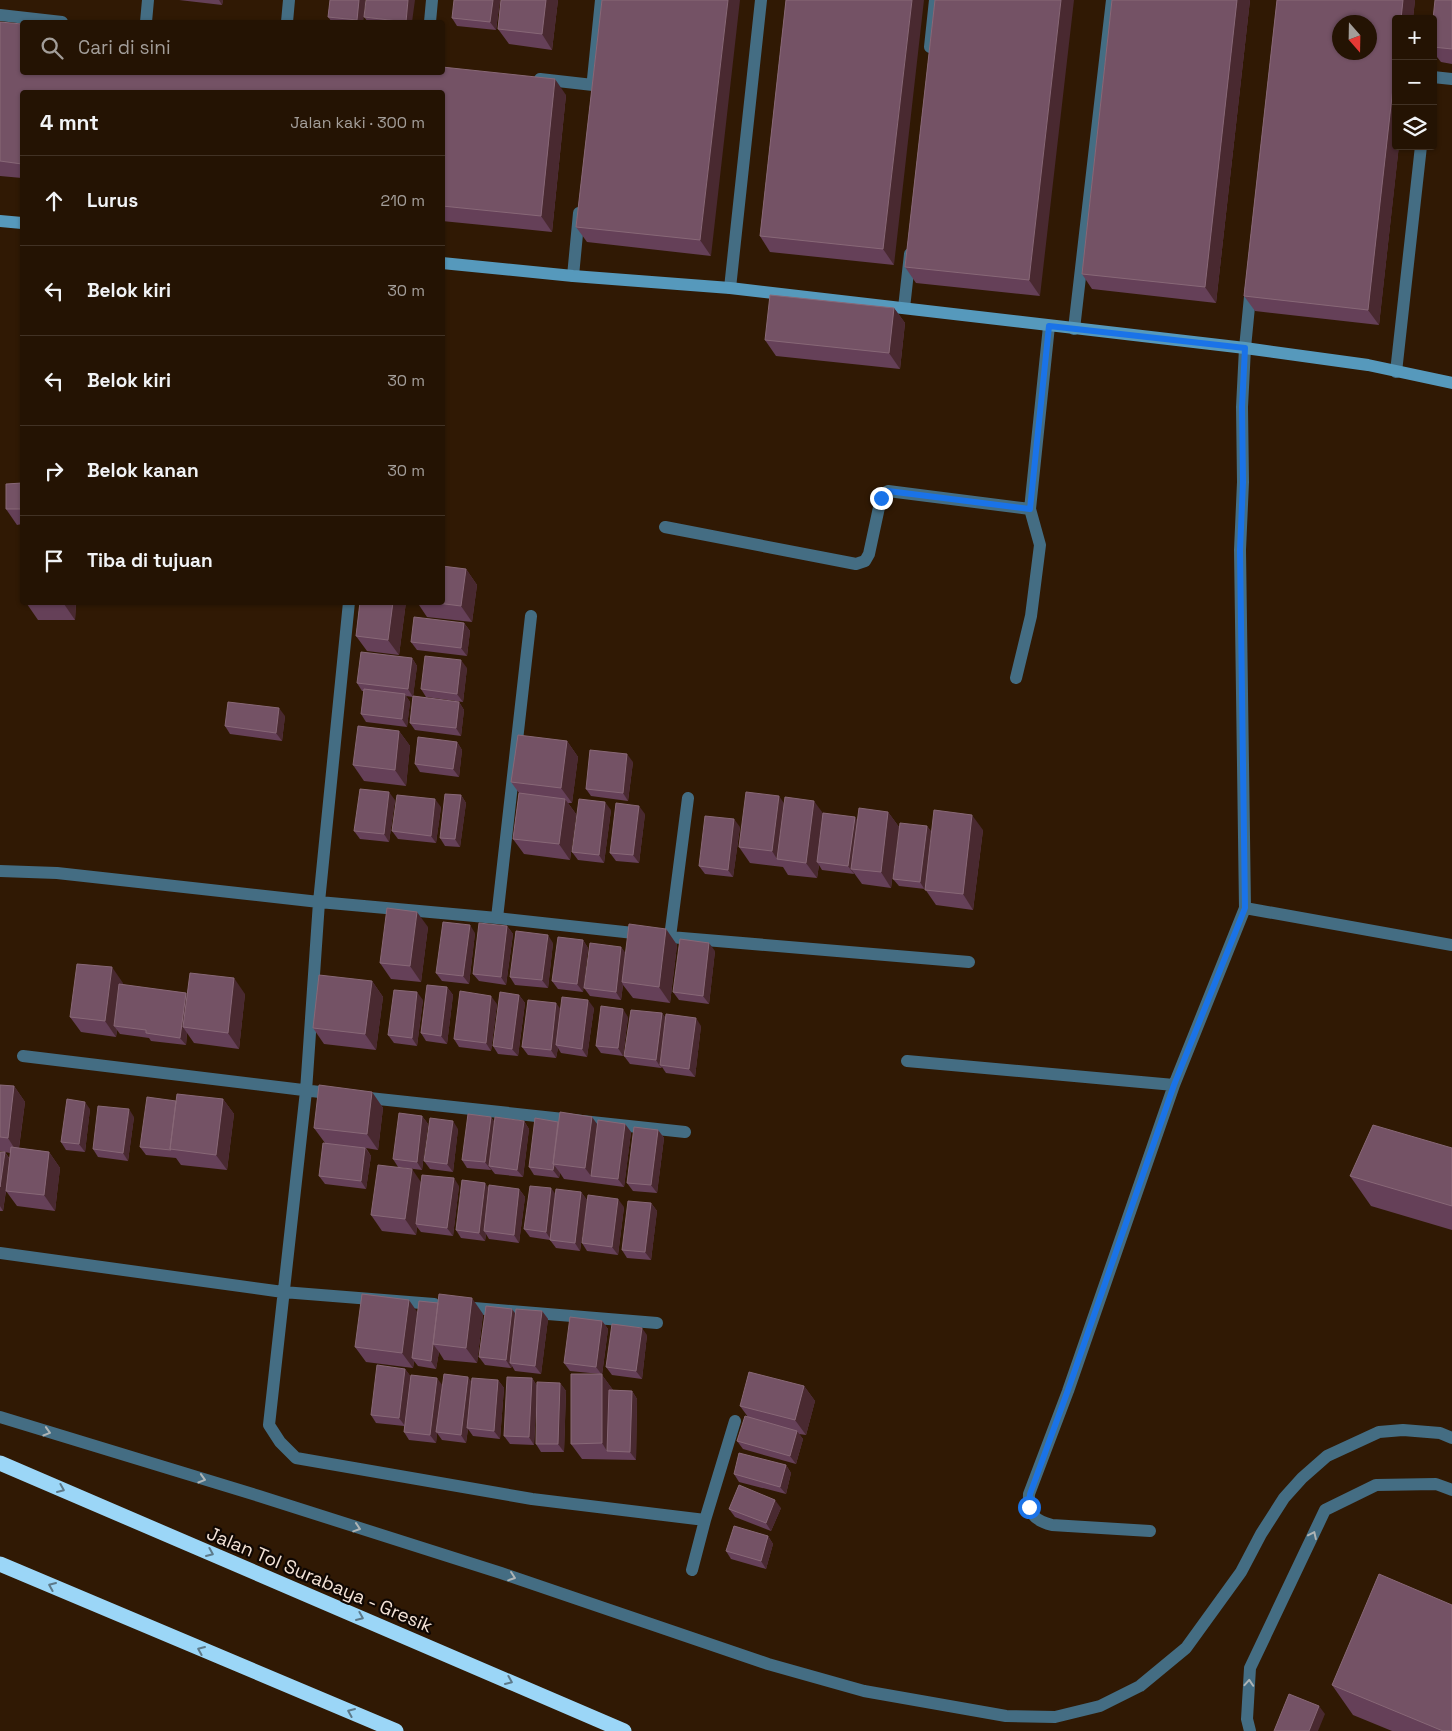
<!DOCTYPE html>
<html lang="id">
<meta charset="utf-8">
<style>
:root{--surface:#241303;--page:#2c1c0d;--text:#f1f3f6;--muted:#a39e9a;--line:#413225}
body{margin:0;font-family:"Space Grotesk",sans-serif;background:var(--page);color:var(--text)}
.controls{position:absolute;right:15px;top:15px;display:grid;overflow:hidden;border-radius:5px;box-shadow:0 1px 4px #0004}
.controls button{width:45px;height:45px;display:grid;place-items:center;padding:0;border:0;border-bottom:1px solid var(--line);background:var(--surface);color:var(--text);font:25px sans-serif}
.compass{position:absolute;left:1332px;top:15px;width:45px;height:45px;border-radius:50%;background:var(--surface);box-shadow:0 1px 4px #0004;rotate:160deg}
.stop{position:absolute;width:15px;height:15px;margin:-11px;border:4px solid #1a73e8;border-radius:50%;background:#fff}
.stop.end{background:#1a73e8;border-color:#fff;box-shadow:0 1px 5px #0008}
.list{margin:0;padding:0;list-style:none}
h2{display:flex;justify-content:space-between;align-items:center;height:65px;margin:0;padding:0 20px;font-size:21px}
h2 small{font-size:16px;font-weight:400;color:var(--muted)}
.list li{display:grid;grid-template-columns:32px 1fr auto;gap:15px;align-items:center;box-sizing:border-box;height:90px;padding:0 20px;border-top:1px solid var(--line)}
.list b{display:block;font-size:19px;white-space:nowrap}
.list em{font-size:16px;font-style:normal;color:var(--muted)}
.icon{flex:none;width:28px;height:28px;fill:none;stroke:currentColor;stroke-width:2;stroke-linecap:round;stroke-linejoin:round}
.map{position:relative;flex:none;width:1452px;height:1731px;overflow:hidden}
.search{position:absolute;background:var(--surface);box-shadow:0 1px 4px #0004;left:20px;top:20px;width:425px;height:55px;display:flex;align-items:center;gap:12px;box-sizing:border-box;padding:0 18px;border-radius:5px;color:var(--muted);font-size:19px}
.panel{position:absolute;background:var(--surface);box-shadow:0 1px 4px #0004;left:20px;top:90px;width:425px;height:515px;border-radius:5px}
.map>svg:first-child{display:block}
</style>
<div class="map">
<svg width="1452" height="1731" viewBox="0 0 1452 1731">
<rect width="100%" height="100%" fill="#301904"/>
<g fill="none" stroke-linecap="round" stroke-linejoin="round">
<path stroke="#446d83" stroke-width="12" d="M665,527L856,564L865,561L869,554L881,498L884,493L888,491L1030,509
M1016,678L1031,616L1040,545L1030,509L1049,326
M0,1417L259,1496L501,1573L768,1664L864,1691L1006,1716L1055,1717L1100,1706L1140,1686L1186,1648L1241,1572L1261,1534L1284,1498L1302,1478L1327,1456L1379,1432L1403,1430L1440,1433L1452,1438
M1250,1731L1247,1719L1250,1668L1325,1510L1376,1485L1436,1484L1452,1490"/>
<path stroke="#446d83" stroke-width="12" d="M0,15L62,22
M146,22L148,0
M287,22L289,0
M430,22L432,0
M930,47L935,0
M1433,77L1452,79
M540,79L593,85
M593,79L601,0
M573,276L579,213
M730,288L761,0
M904,308L910,254
M1074,329L1112,0
M1396,372L1421,146
M349,602L319,902L306,1091L269,1425L280,1442L296,1458L532,1499L705,1520
M0,871L57,873L319,902L497,918L670,937L969,962
M1245,908L1452,945
M497,918L531,616
M670,937L688,798
M23,1056L336,1094
M907,1061L1174,1085L1245,908L1240,550L1243,482L1242,407L1245,348L1251,286
M360,1097L685,1132
M0,1253L283,1292L434,1304
M462,1307L657,1323
M1150,1531L1052,1525C1033,1520 1028,1513 1029,1494L1068,1391L1174,1085
M692,1570L705,1520L735,1421"/>
<path stroke="#5699bc" stroke-width="12" d="M0,221L22,223
M442,263L573,276L730,288L1245,348L1368,365L1452,383"/>
<path stroke="#9bd6f7" stroke-width="15" d="M0,1463L624,1731
M0,1564L396,1731"/>
</g>
<path fill="#654058" d="M179,0H223L222,5Z
M330,0H365L363,22H332L328,17Z
M500,0L496,30L457,26L452,18Z
M501,0H558L552,50L509,44L498,29Z
M602,0L711,256L587,242L576,227Z
M786,0L894,265L770,252L760,236Z
M935,0L1040,296L916,283L905,267Z
M1112,0H1250L1216,303L1092,289L1082,274Z
M1277,0H1415L1379,325L1255,311L1244,296Z
M1452,0V64L1441,62L1433,52V19Z
M364,17L412,22H368Z
M0,22L566,95L552,232L442,221V92H22V178L0,176Z
M894,308L905,323L900,369L776,356L765,340Z
M22,483V524L17,525L6,509Z
M466,569L477,585L472,622L427,617L417,602H442Z
M27,602H76L75,620H38L27,604Z
M360,602H406L399,655L367,651L356,636Z
M464,623L470,631L467,656L417,650L411,642Z
M412,658L417,666L413,696L459,702L464,710L461,736L415,730L410,723L413,697L406,696L410,702L407,727L366,722L361,714L364,691H362L357,683Z
M467,668L463,702L426,697L421,689Z
M285,716L282,741L230,734L225,726Z
M399,731L410,746L406,786L364,781L353,765Z
M567,741L578,757L572,803H568L576,814L570,860L524,854L513,839L519,793L511,782Z
M457,742L462,750L459,777L420,772L415,764Z
M633,762L628,801L591,796L586,789Z
M461,795L466,803L460,847L445,846L440,838Z
M395,800L389,842L360,839L354,831Z
M784,804L823,813L857,820L888,812L899,827L891,888L862,884L854,873V874L822,870L819,865L817,878L788,875L783,867L750,863L739,847Z
M441,807L436,843L398,839L392,831Z
M611,810L604,863L578,860L572,852Z
M645,814L639,863L616,861L610,853Z
M927,826L932,833L983,830L973,910L936,905L925,889L899,886L893,879Z
M740,827L733,877L705,874L699,866Z
M507,926L513,934L506,985L479,981L473,974Z
M428,927L421,982L391,979L380,963Z
M666,929L677,945L670,1003L633,998L623,985L621,1000L590,996L584,988L621,947L625,953Z
M475,933L469,984L442,981L436,973Z
M583,940L588,948L583,992L558,989L552,981Z
M553,943L548,988L515,985L510,977Z
M715,951L709,1004L679,1000L673,992Z
M372,981L383,997L376,1050L324,1044L313,1028Z
M123,983V985L186,993L187,995L245,994L239,1049L194,1043L187,1033L186,1045L151,1041L149,1038L120,1034L117,1030L116,1037L81,1032L70,1017Z
M447,987L453,995L447,1044L426,1041L421,1033Z
M519,995L525,1003L518,1056L498,1054L493,1046Z
M423,1000L417,1046L394,1043L388,1035Z
M497,1004L491,1051L459,1047L454,1039Z
M560,1008H594L587,1057L561,1053L558,1048L556,1058L528,1055L522,1047Z
M662,1013L666,1019L701,1026L695,1077L666,1073L662,1067L661,1068L630,1064L624,1056Z
M628,1017L623,1056L601,1053L596,1046Z
M0,1085L14,1086L25,1102L19,1148L49,1152L60,1168L55,1211L17,1206L6,1191L3,1211H0V1152H5L10,1159V1153L0,1151Z
M372,1092L383,1108L378,1150L366,1148L371,1156L366,1189L325,1184L319,1176L325,1143L314,1128Z
M223,1099L234,1114L227,1170L181,1165L176,1158L146,1155L140,1147L176,1101Z
M90,1109L85,1152L66,1150L61,1142Z
M422,1116L428,1124L422,1170L398,1167L393,1159Z
M134,1117L128,1161L98,1157L93,1149Z
M491,1117L495,1123L524,1121L529,1129L523,1177L495,1174L491,1169V1170L467,1168L462,1160Z
M558,1122L597,1124H625L631,1132L624,1187L564,1179L560,1173L559,1178L534,1175L529,1167Z
M458,1129L453,1172L430,1169L424,1161Z
M658,1130L664,1138L657,1193L633,1191L627,1183Z
M1452,1148V1230L1371,1206L1350,1176Z
M421,1183L459,1186L453,1236L421,1232L417,1227L416,1235L382,1231L371,1215Z
M489,1188L519,1189L525,1197L519,1243L489,1239L486,1234L485,1241L461,1238L456,1230Z
M581,1192L587,1200L580,1251L556,1248L550,1240L530,1237L524,1229L556,1195Z
M651,1203L657,1211L651,1260L627,1258L622,1250Z
M624,1207L618,1255L587,1251L582,1243Z
M542,1311L548,1319L541,1374L515,1371L512,1366L511,1368L485,1365L479,1357L516,1315Z
M418,1312L483,1314L477,1363L444,1360L439,1352L436,1369L418,1366L414,1361L413,1368L366,1362L355,1347Z
M602,1321L608,1329L602,1375L613,1390L632,1391L637,1399L636,1460L582,1459L571,1444L600,1374L570,1371L564,1363Z
M647,1335L642,1379L612,1375L606,1367Z
M405,1369L411,1377L442,1385L471,1381L498,1380L504,1388L500,1439L473,1436L468,1429L466,1443L442,1440L437,1433L436,1443L409,1440L404,1432V1426L376,1423L371,1415Z
M532,1378L537,1386L534,1445L510,1444L504,1436Z
M560,1383L566,1391L564,1452H541L536,1444Z
M804,1386L815,1401L806,1435L799,1434L803,1439L796,1464L743,1449L737,1441L748,1417L740,1406Z
M786,1465L791,1473L786,1494L739,1482L734,1474Z
M781,1508L771,1531L735,1517L729,1509Z
M768,1536L773,1544L766,1569L731,1559L726,1551Z
M1332,1685L1452,1731H1392L1353,1715Z"/>
<path fill="#492930" d="M219,0H223L222,5Z
M359,0H365L363,22H358L357,20Z
M408,0H415L412,22H406Z
M493,0H500L496,30L490,22Z
M546,0H558L552,50L542,34Z
M728,0H740L711,256L700,240Z
M912,0H924L894,265L883,249Z
M1061,0H1074L1040,296L1029,280Z
M1237,0H1250L1216,303L1205,287Z
M1403,0H1415L1413,19H1401Z
M1396,61V146H1399L1379,325L1368,310Z
M555,79L566,95L552,232L541,216Z
M894,308L905,323L900,369L889,353Z
M466,569L477,585L472,622L461,606Z
M64,602H76L75,620L64,604Z
M393,602H406L399,655L388,640Z
M464,623L470,631L467,656L461,648Z
M412,658L417,666L413,697L408,689Z
M461,660L467,668L463,702L457,694Z
M405,694L410,702L407,727L402,719Z
M459,702L464,710L461,736L456,728Z
M279,708L285,716L282,741L276,733Z
M399,731L410,746L406,786L395,770Z
M567,741L578,757L572,803L561,788Z
M457,742L462,750L459,777L453,769Z
M627,754L633,762L628,801L623,793Z
M389,792L395,800L389,842L384,834Z
M461,795L466,803L460,847L455,839Z
M779,796L790,812L777,859L772,851Z
M435,799L441,807L436,843L431,836Z
M565,799L576,814L570,860L559,844Z
M814,801L825,816L817,862L819,865L817,878L806,863Z
M605,802L611,810L604,863L599,855Z
M639,806L645,814L639,863L633,855Z
M888,812L899,827L891,888L881,872Z
M972,815L983,830L973,910L963,894Z
M855,817L860,824L851,869L854,873V874L848,866Z
M734,819L740,827L733,877L728,870Z
M927,826L933,834L925,890L920,882Z
M417,912L428,927L421,982L410,966Z
M470,925L475,933L469,984L463,976Z
M507,926L513,934L506,985L501,977Z
M666,929L677,945L670,1003L659,987Z
M548,935L553,943L548,988L542,980Z
M583,940L588,948L583,992L577,984Z
M709,943L715,951L709,1004L703,996Z
M621,947L627,955L622,982L623,985L621,1000L616,992Z
M112,967L123,983L117,1027L114,1026L117,1030L116,1037L105,1021Z
M234,978L245,994L239,1049L228,1033Z
M372,981L383,997L376,1050L365,1034Z
M447,987L453,995L447,1044L441,1036Z
M417,992L423,1000L417,1046L412,1038Z
M186,993L191,1001L183,1027L187,1033L186,1045L180,1038Z
M519,995L525,1003L518,1056L512,1049Z
M491,996L497,1004L491,1051L486,1043Z
M588,1000L594,1008L587,1057L582,1049Z
M556,1003L562,1011L556,1045L558,1048L556,1058L551,1050Z
M623,1009L628,1017L623,1056L618,1048Z
M662,1013L668,1021L660,1065L661,1068L656,1060Z
M696,1018L701,1026L695,1077L689,1069Z
M14,1086L25,1102L18,1154L8,1138Z
M372,1092L383,1108L378,1150L367,1134Z
M223,1099L234,1114L227,1170L216,1155Z
M85,1102L90,1109L85,1152L79,1144Z
M129,1109L134,1117L128,1161L123,1153Z
M422,1116L428,1124L422,1170L417,1162Z
M491,1117L496,1125L489,1166L491,1169V1170L485,1162Z
M592,1117L603,1132L591,1176L585,1168Z
M453,1121L458,1129L453,1172L447,1164Z
M524,1121L529,1129L523,1177L517,1170Z
M625,1124L631,1132L624,1187L618,1179Z
M658,1130L664,1138L657,1193L651,1185Z
M365,1148L371,1156L366,1189L361,1181Z
M5,1152L10,1160L3,1211L0,1206V1187Z
M49,1152L60,1168L55,1211L44,1195Z
M554,1165L560,1173L559,1178L553,1170Z
M412,1169L423,1185L416,1224L417,1227L416,1235L405,1219Z
M454,1178L459,1186L453,1236L447,1228Z
M485,1183L491,1191L484,1231L486,1234L485,1241L479,1233Z
M551,1188L557,1196L551,1240L546,1232Z
M519,1189L525,1197L519,1243L514,1235Z
M581,1192L587,1200L580,1251L575,1243Z
M618,1199L624,1207L618,1255L612,1247Z
M651,1203L657,1211L651,1260L645,1252Z
M472,1298L483,1314L477,1363L466,1348Z
M409,1300L420,1316L412,1358L414,1361L413,1368L402,1353Z
M512,1309L518,1317L510,1363L512,1366L511,1368L506,1360Z
M542,1311L548,1319L541,1374L535,1366Z
M602,1321L608,1329L602,1375L613,1390L607,1451L602,1443V1375L596,1367Z
M642,1328L647,1335L642,1379L636,1371Z
M433,1344L439,1352L436,1369L431,1361Z
M405,1369L411,1377L405,1426L399,1418Z
M468,1377L474,1385L466,1443L461,1435Z
M437,1378L443,1386L436,1443L430,1435Z
M532,1378L537,1386L534,1445L529,1437Z
M498,1380L504,1388L500,1439L494,1431Z
M560,1383L566,1391L564,1452L558,1444Z
M804,1386L815,1401L806,1435L795,1420Z
M632,1391L637,1399L636,1460L630,1452Z
M797,1431L803,1439L796,1464L790,1456Z
M786,1465L791,1473L786,1494L780,1487Z
M775,1500L781,1508L771,1531L766,1523Z
M768,1536L773,1544L766,1569L761,1561Z
M1319,1706L1325,1714L1318,1731H1309Z"/>
<path fill="#745265" stroke="#886877" fill-rule="evenodd" d="M330,0H359L357,20L328,17Z
M366,0H408L406,22L364,17Z
M454,0H493L490,22L452,18Z
M501,0H546L542,34L498,29Z
M602,0H728L700,240L576,227Z
M786,0H912L883,249L760,236Z
M935,0H1061L1029,280L905,267Z
M1112,0H1237L1205,287L1082,274Z
M1277,0H1403L1401,19H1396V61L1368,310L1244,296ZM1340,22H1370V52H1340Z
M1435,0H1452V49L1433,47V19Z
M0,22L22,24V72H442V67L555,79L541,216L442,206V92H22V164L0,161Z
M770,295L894,308L889,353L765,340Z
M22,483V509H6V484Z
M442,566L466,569L461,606L429,602H442Z
M27,602H64V604H27Z
M360,602H393L388,640L356,636Z
M414,617L464,623L461,648L411,642Z
M361,652L412,658L408,689L357,683Z
M425,656L461,660L457,694L421,689Z
M364,689L405,694L402,719L361,714Z
M413,696L459,702L456,728L410,723Z
M228,702L279,708L276,733L225,726Z
M358,726L399,731L395,770L353,765Z
M518,735L567,741L561,788L511,782Z
M418,737L457,742L453,769L415,764Z
M590,750L627,754L623,793L586,789Z
M360,789L389,792L384,834L354,831Z
M746,792L779,796L772,851L739,847Z
M519,793L565,799L559,844L513,839Z
M445,794L461,795L455,839L440,838Z
M397,795L435,799L431,836L392,831Z
M785,797L814,801L806,863L777,859Z
M579,799L605,802L599,855L572,852Z
M616,803L639,806L633,855L610,853Z
M859,808L888,812L881,872L851,869Z
M934,810L972,815L963,894L925,890Z
M823,813L855,817L848,866L817,862Z
M705,816L734,819L728,870L699,866Z
M900,823L927,826L920,882L893,879Z
M387,908L417,912L410,966L380,963Z
M443,922L470,925L463,976L436,973Z
M479,923L507,926L501,977L473,974Z
M629,924L666,929L659,987L622,982Z
M516,931L548,935L542,980L510,977Z
M558,937L583,940L577,984L552,981Z
M680,939L709,943L703,996L673,992Z
M590,943L621,947L616,992L584,988Z
M77,964L112,967L105,1021L70,1017Z
M190,973L234,978L228,1033L183,1027Z
M319,975L372,981L365,1034L313,1028Z
M119,984L186,993L180,1038L146,1033V1030L114,1026Z
M427,985L447,987L441,1036L421,1033Z
M394,990L417,992L412,1038L388,1035Z
M460,991L491,996L486,1043L454,1039Z
M500,992L519,995L512,1049L493,1046Z
M562,997L588,1000L582,1049L556,1045Z
M528,1000L556,1003L551,1050L522,1047Z
M601,1006L623,1009L618,1048L596,1046Z
M631,1010L662,1013L656,1060L624,1056Z
M666,1014L696,1018L689,1069L660,1065Z
M0,1085L14,1086L8,1138L0,1137Z
M319,1085L372,1092L367,1134L314,1128Z
M177,1094L223,1099L216,1155L170,1149Z
M147,1097L176,1101L170,1149L171,1150L140,1147Z
M67,1099L85,1102L79,1144L61,1142Z
M98,1106L129,1109L123,1153L93,1149Z
M560,1112L592,1117L585,1168L553,1164Z
M399,1113L422,1116L417,1162L393,1159Z
M468,1114L491,1117L485,1162L462,1160Z
M495,1117L524,1121L517,1170L489,1166Z
M430,1118L453,1121L447,1164L424,1161Z
M535,1118L558,1122L553,1164L554,1165L553,1170L529,1167Z
M598,1120L625,1124L618,1179L591,1176Z
M1373,1125L1452,1148V1206L1350,1176Z
M634,1127L658,1130L651,1185L627,1183Z
M323,1143L365,1148L361,1181L319,1176Z
M11,1147L49,1152L44,1195L6,1191Z
M0,1152H5L0,1187Z
M378,1165L412,1169L405,1219L371,1215Z
M422,1175L454,1178L447,1228L416,1224Z
M462,1180L485,1183L479,1233L456,1230Z
M489,1185L519,1189L514,1235L484,1231Z
M530,1186L551,1188L546,1232L524,1229Z
M556,1189L581,1192L575,1243L550,1240Z
M588,1195L618,1199L612,1247L582,1243Z
M628,1201L651,1203L645,1252L622,1250Z
M362,1294L409,1300L402,1353L355,1347Z
M439,1294L472,1298L466,1348L433,1344Z
M419,1301L438,1303L431,1361L412,1358Z
M486,1306L512,1309L506,1360L479,1357Z
M516,1309L542,1311L535,1366L510,1363Z
M570,1317L602,1321L596,1367L564,1363Z
M612,1324L642,1328L636,1371L606,1367Z
M377,1365L405,1369L399,1418L371,1415Z
M749,1372L804,1386L795,1420L740,1406Z
M444,1374L468,1377L461,1435L436,1432Z
M571,1374H602V1443L571,1444Z
M411,1375L437,1378L430,1435L404,1432Z
M507,1377L532,1378L529,1437L504,1436Z
M472,1378L498,1380L494,1431L467,1428Z
M537,1382L560,1383L558,1444H536Z
M609,1390L632,1391L630,1452L607,1451Z
M745,1416L797,1431L790,1456L737,1441Z
M739,1453L786,1465L780,1487L734,1474Z
M739,1485L775,1500L766,1523L729,1509Z
M734,1526L768,1536L761,1561L726,1551Z
M1379,1574L1452,1605V1731H1443L1332,1685Z
M1289,1694L1319,1706L1309,1731H1274Z"/>
<defs><path id="oneway-chevron" d="M-2-3.5L2.5 0L-2 3.5" fill="none" stroke-width="1.6" stroke-linecap="round" stroke-linejoin="round" transform="scale(1.25)"/></defs>
<g stroke="#aeb4b5">
<use href="#oneway-chevron" transform="translate(47 1432) rotate(17)"/>
<use href="#oneway-chevron" transform="translate(202 1479) rotate(17)"/>
<use href="#oneway-chevron" transform="translate(357 1528) rotate(18)"/>
<use href="#oneway-chevron" transform="translate(1313 1535) rotate(-65)"/>
<use href="#oneway-chevron" transform="translate(512 1577) rotate(19)"/>
<use href="#oneway-chevron" transform="translate(1249 1683) rotate(-86)"/>
</g>
<g stroke="#5c7989">
<use href="#oneway-chevron" transform="translate(61 1489) rotate(23)"/>
<use href="#oneway-chevron" transform="translate(210 1553) rotate(23)"/>
<use href="#oneway-chevron" transform="translate(52 1586) rotate(-157)"/>
<use href="#oneway-chevron" transform="translate(360 1617) rotate(23)"/>
<use href="#oneway-chevron" transform="translate(201 1650) rotate(-157)"/>
<use href="#oneway-chevron" transform="translate(509 1681) rotate(23)"/>
<use href="#oneway-chevron" transform="translate(351 1712) rotate(-157)"/>
</g>
<g fill="none" stroke-linecap="round" stroke-linejoin="round">
<path stroke="#1a73e8" stroke-width="6" d="M881,498L884,493L888,491L1030,509L1049,326L1245,348L1242,407L1243,482L1240,550L1245,908L1174,1085L1068,1390L1030,1494L1029,1507"/>
</g>
<g text-anchor="middle" stroke-width="4.5" stroke-linejoin="round" paint-order="stroke">
<g font-size="19" fill="#f4e3d7" stroke="#100702">
<text transform="translate(320 1579) rotate(23)" y="7">Jalan Tol Surabaya - Gresik</text>
</g>
</g>
</svg>
<div class="controls">
<button>+</button>
<button>−</button>
<button><svg class="icon" aria-label="layers" viewBox="0 0 24 24"><path d="M12 4l9 5-9 5-9-5zM3 14l9 5 9-5"/></svg></button>
</div>
<svg class="compass" viewBox="-18 -18 36 36"><path d="M0-13l5 13h-10z" fill="#e53935"/><path d="M0 13l5-13h-10z" fill="#a39e9a"/></svg>
<div class="stop" style="left:1029px;top:1507px"></div>
<div class="stop end" style="left:881px;top:498px"></div>
<div class="search"><svg class="icon" aria-label="search" viewBox="0 0 24 24"><circle cx="10" cy="10" r="6"/><path d="M15 15l6 6"/></svg>Cari di sini</div>
<section class="panel">
<h2>4 mnt<small>Jalan kaki · 300 m</small></h2>
<ul class="list">
<li><svg class="icon" aria-label="ahead" viewBox="0 0 24 24"><path d="M12 20V5M6 11l6-6 6 6"/></svg><div><b>Lurus</b></div><em>210 m</em></li>
<li><svg class="icon" aria-label="left" viewBox="0 0 24 24"><path d="M17 20v-9H6M10 6l-5 5 5 5"/></svg><div><b>Belok kiri</b></div><em>30 m</em></li>
<li><svg class="icon" aria-label="left" viewBox="0 0 24 24"><path d="M17 20v-9H6M10 6l-5 5 5 5"/></svg><div><b>Belok kiri</b></div><em>30 m</em></li>
<li><svg class="icon" aria-label="right" viewBox="0 0 24 24"><path d="M7 20v-9h11M14 6l5 5-5 5"/></svg><div><b>Belok kanan</b></div><em>30 m</em></li>
<li><svg class="icon" aria-label="arrive" viewBox="0 0 24 24"><path d="M6 21V4h12l-3 4 3 4H6"/></svg><div><b>Tiba di tujuan</b></div></li>
</ul>
</section>
</div>
